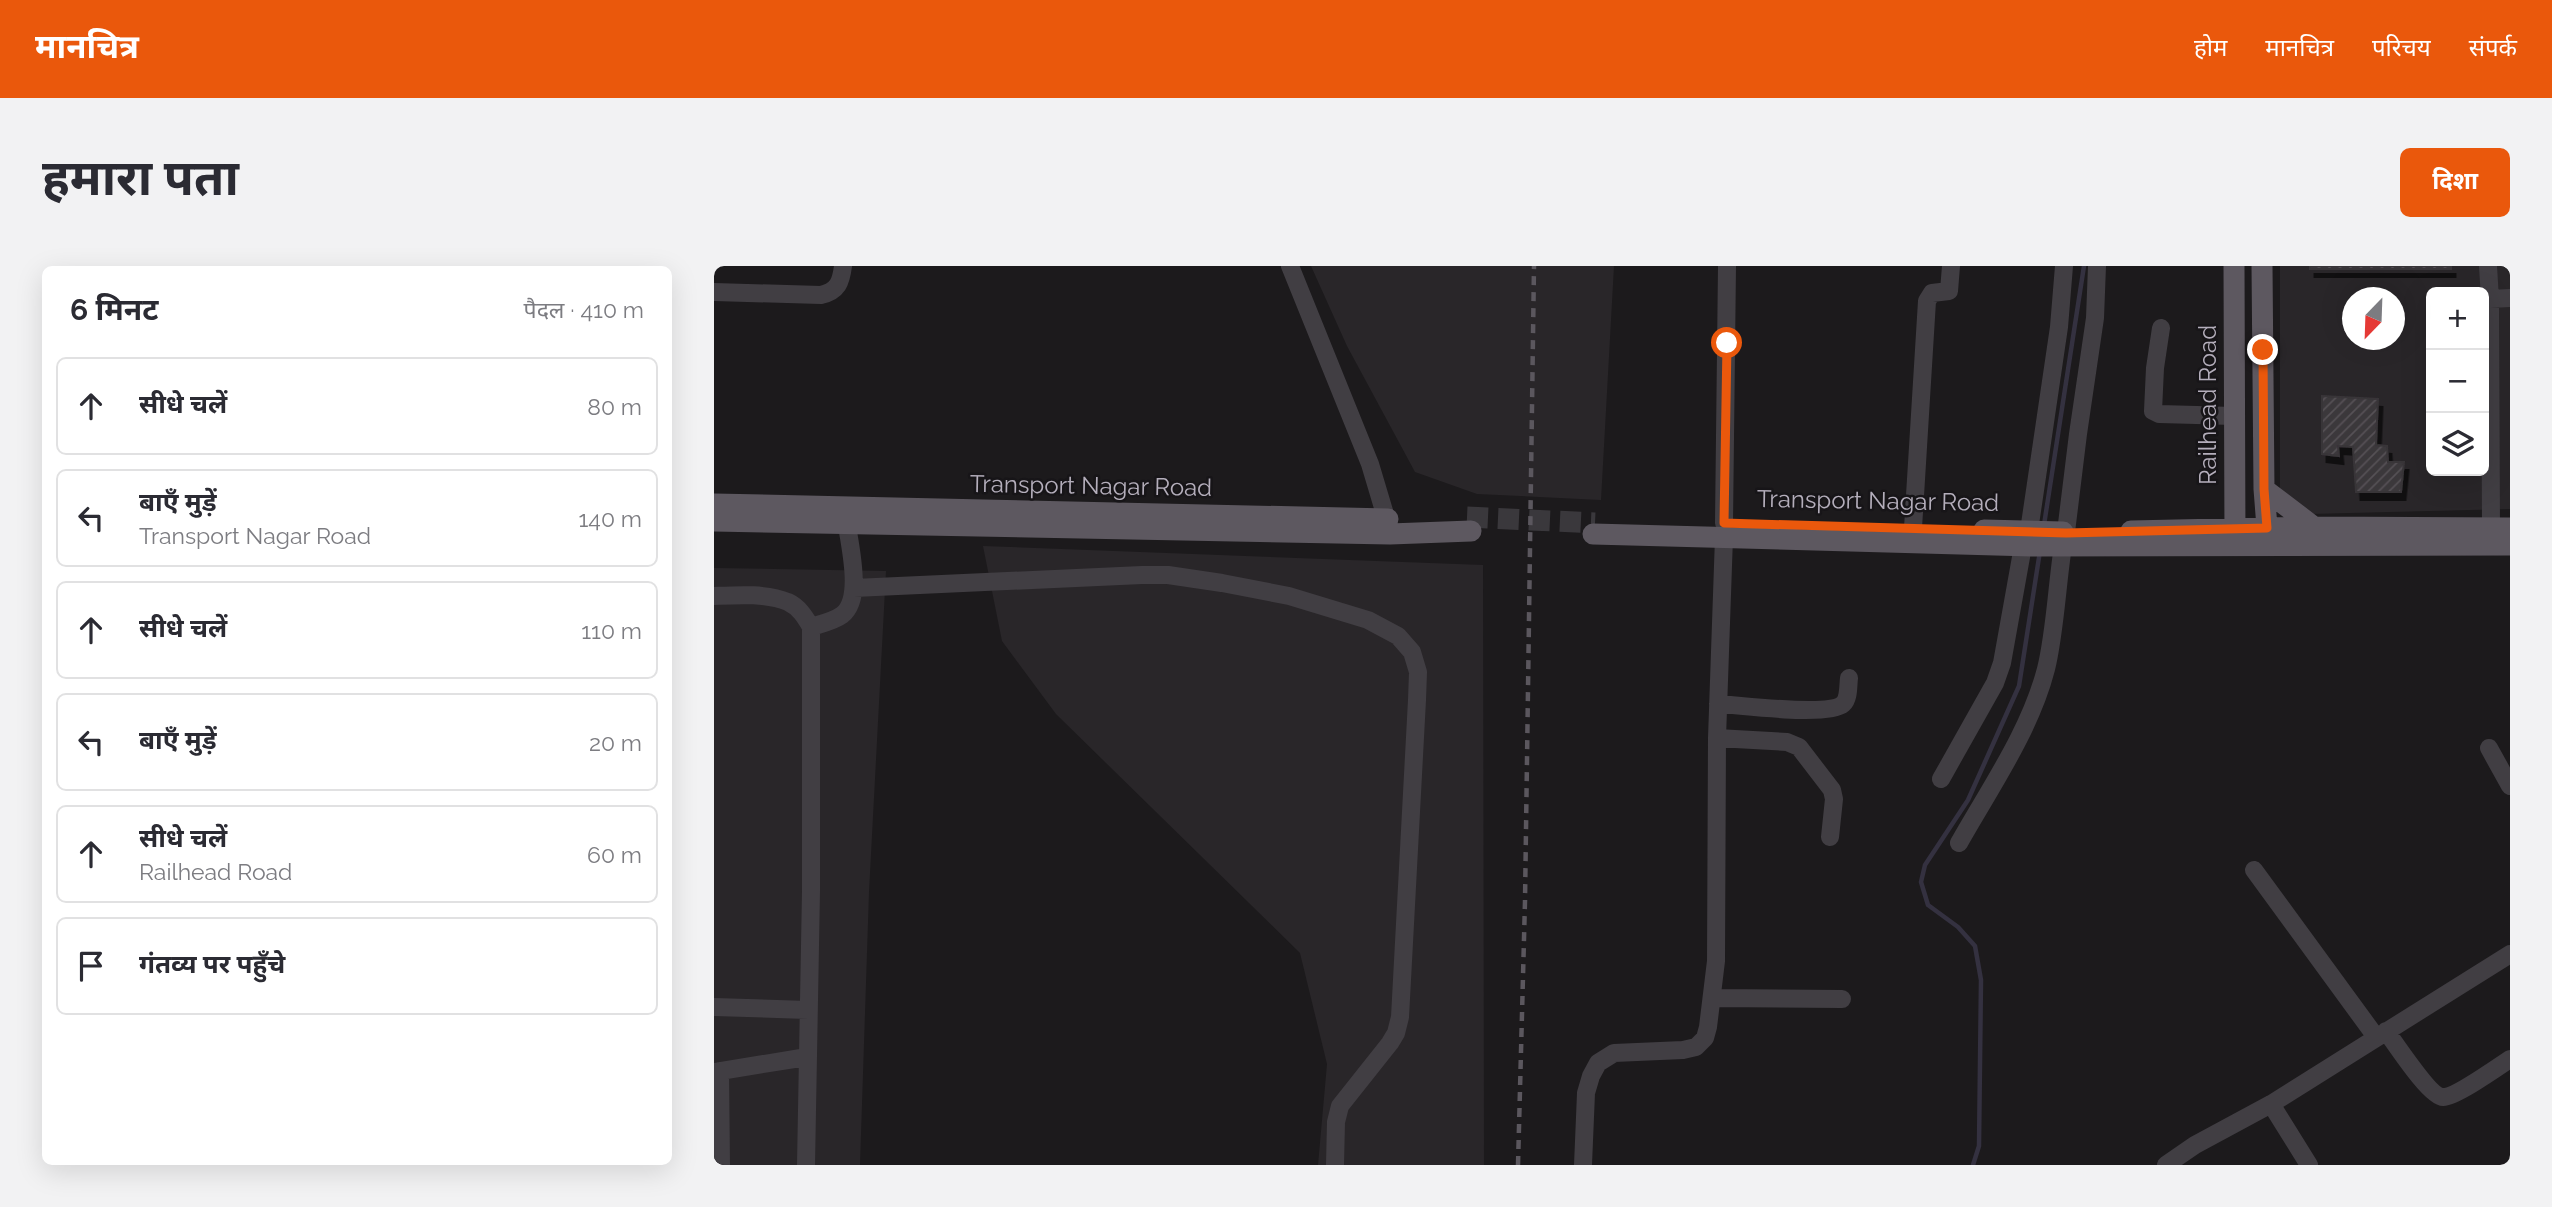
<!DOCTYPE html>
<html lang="hi">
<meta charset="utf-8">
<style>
:root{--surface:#fff;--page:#f2f2f3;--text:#2b2b33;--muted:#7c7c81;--line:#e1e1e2;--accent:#ea580c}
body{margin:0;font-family:Raleway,"Noto Sans Devanagari",sans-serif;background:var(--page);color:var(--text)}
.controls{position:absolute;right:21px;top:21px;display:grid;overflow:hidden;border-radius:10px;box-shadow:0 7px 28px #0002}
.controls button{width:63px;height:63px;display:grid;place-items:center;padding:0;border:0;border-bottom:2px solid var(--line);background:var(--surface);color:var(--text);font:35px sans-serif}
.compass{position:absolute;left:1628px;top:21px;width:63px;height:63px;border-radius:50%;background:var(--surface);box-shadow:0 7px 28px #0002;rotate:203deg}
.stop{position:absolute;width:21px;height:21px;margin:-16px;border:5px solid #ea580c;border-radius:50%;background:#fff}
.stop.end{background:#ea580c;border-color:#fff;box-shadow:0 2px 7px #0008}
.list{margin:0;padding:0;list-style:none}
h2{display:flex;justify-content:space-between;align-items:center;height:91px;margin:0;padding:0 28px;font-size:30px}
h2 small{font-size:23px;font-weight:400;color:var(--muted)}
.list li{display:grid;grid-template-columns:46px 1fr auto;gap:21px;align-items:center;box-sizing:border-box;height:98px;margin:0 14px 14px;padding:0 14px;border:2px solid var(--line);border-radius:10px}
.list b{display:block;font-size:26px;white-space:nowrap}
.list p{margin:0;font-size:23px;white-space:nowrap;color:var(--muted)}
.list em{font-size:23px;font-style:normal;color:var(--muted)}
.icon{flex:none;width:38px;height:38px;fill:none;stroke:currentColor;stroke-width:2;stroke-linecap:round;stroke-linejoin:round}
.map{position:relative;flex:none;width:1796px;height:899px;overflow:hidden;border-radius:10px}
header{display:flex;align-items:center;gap:42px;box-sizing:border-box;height:98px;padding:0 35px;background:var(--accent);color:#fff}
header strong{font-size:33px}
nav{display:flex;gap:38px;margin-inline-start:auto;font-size:24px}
.intro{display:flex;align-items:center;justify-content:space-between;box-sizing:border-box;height:168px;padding:0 42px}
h1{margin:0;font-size:49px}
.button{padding:18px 32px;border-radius:10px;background:var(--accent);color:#fff;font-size:24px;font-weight:700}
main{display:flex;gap:42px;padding:0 42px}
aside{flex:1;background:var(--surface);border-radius:10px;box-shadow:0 7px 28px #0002}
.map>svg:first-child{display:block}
</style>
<header>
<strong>मानचित्र</strong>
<nav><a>होम</a><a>मानचित्र</a><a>परिचय</a><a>संपर्क</a></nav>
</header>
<div class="intro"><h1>हमारा पता</h1><a class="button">दिशा</a></div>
<main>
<aside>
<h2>6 मिनट<small>पैदल · 410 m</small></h2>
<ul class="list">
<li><svg class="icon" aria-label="ahead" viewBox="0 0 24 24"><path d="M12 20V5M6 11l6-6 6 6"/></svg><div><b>सीधे चलें</b></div><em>80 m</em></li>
<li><svg class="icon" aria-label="left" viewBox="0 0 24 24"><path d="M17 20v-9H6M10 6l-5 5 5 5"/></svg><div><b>बाएँ मुड़ें</b><p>Transport Nagar Road</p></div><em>140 m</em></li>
<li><svg class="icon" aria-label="ahead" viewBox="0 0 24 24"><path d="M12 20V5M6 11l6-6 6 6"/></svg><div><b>सीधे चलें</b></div><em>110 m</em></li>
<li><svg class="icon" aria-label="left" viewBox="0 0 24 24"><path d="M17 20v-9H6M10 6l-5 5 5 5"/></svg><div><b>बाएँ मुड़ें</b></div><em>20 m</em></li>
<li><svg class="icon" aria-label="ahead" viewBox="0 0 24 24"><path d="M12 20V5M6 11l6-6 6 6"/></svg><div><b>सीधे चलें</b><p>Railhead Road</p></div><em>60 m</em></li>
<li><svg class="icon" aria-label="arrive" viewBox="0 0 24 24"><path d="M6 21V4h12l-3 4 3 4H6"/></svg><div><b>गंतव्य पर पहुँचे</b></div></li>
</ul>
</aside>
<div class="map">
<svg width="1796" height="899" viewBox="0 0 1796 899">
<defs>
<pattern id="building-hatch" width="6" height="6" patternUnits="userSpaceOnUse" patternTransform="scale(1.75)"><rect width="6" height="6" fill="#3b373b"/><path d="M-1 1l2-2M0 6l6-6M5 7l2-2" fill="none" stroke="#555155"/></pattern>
<filter id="shadow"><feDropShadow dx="4.5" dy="8" stdDeviation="0" flood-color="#0009"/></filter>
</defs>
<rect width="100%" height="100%" fill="#1c1a1c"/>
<path fill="#292629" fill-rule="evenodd" d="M597,0H900L887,234L763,228L701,206L633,80Z
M1566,0H1796V243L1596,248L1566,224ZM1717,26H1770V205H1717ZM1638,32H1680V74H1638Z
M269,280L769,299L770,899H604L613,798L586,687L342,448L288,375Z
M0,302L172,305L155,626L146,899H0Z"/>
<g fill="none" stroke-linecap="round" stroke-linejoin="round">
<path stroke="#343140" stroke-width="4.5" d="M1330,259L1370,0
M1259,899L1265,880L1267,714L1261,680L1244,661L1214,639L1207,616L1211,599L1254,534L1305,420L1326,285"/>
</g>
<path fill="url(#building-hatch)" stroke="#383438" stroke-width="2" filter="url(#shadow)" d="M1596,0H1737V3H1596Z
M1608,130L1664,133L1662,179L1673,180L1674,196H1690L1687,226H1642L1639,181L1624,180L1625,190L1608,188Z"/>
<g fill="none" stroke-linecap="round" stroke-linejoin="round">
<path stroke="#3a383c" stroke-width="21" stroke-dasharray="21 10" stroke-linecap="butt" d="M753,251L881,257"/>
<path stroke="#413e43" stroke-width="18" d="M576,0L656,198L676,265
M1774,0L1776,33
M0,26L107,29C124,25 127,16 129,0
M1447,62L1441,102L1439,145L1445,148L1520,150
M1010,257L1013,0
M1199,262L1213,35L1218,27L1235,25L1237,0
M1777,262L1776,33L1796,32
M1315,265L1345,61L1350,0
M1352,266L1364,168L1381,52L1383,0
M140,322L428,309H454L508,317L575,330L654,354L684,370L698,386L704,406L703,434L686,751L682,767L676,777L626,840L622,856L621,899
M0,330C23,329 52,327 74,336C85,341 91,351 97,361V625L92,899
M97,361C107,358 120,355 128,349C149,333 136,282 133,259
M1004,438C1027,439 1114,451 1129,438C1135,433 1134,420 1135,412
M1003,472L1073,476L1085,481L1118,524L1120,533L1116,571
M1775,482L1796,520
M1227,513L1281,417L1288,397L1309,280
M1245,577C1276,522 1316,465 1332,403C1341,367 1343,318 1349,280
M1540,604L1662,771
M998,732L1128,733
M0,741L94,744
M1672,765C1681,777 1716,831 1729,831C1740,832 1784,801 1796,793
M6,805L7,899
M0,806L93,791
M1557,838L1595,899
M869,899L872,827L877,810L884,797L900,787L969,784L982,781L991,772L994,761L1002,695L1003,472L1010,271
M1452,899L1481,879L1557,838L1796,688"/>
<path stroke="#5d5860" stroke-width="21" d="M1520,0L1521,276
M1548,0L1550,223L1554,274
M1550,223L1600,261
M0,238L674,253
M0,255L676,268L757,265
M1270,264L1349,266
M1417,265L1600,261L1796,262
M879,268L1318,280L1796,279"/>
<path stroke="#5b575e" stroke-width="4.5" stroke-dasharray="9 7" stroke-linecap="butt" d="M804,899L811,635L820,0"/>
</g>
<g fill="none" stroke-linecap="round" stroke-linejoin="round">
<path stroke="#ea580c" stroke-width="9" d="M1013,77L1010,257L1352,267L1553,262L1550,223L1549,84"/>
</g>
<g text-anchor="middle" stroke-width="5" stroke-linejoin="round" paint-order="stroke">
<g font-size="24" fill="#b4aebb" stroke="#171518">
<text transform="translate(1494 139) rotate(-90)" y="8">Railhead Road</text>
<text transform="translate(377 220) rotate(1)" y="8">Transport Nagar Road</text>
<text transform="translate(1164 235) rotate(1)" y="8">Transport Nagar Road</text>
</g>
</g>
</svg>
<div class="controls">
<button>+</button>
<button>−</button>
<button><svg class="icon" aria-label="layers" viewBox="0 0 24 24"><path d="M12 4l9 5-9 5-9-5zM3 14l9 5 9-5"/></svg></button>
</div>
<svg class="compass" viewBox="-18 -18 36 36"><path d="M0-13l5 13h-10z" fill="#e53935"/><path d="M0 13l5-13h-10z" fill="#7c7c81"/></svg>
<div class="stop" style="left:1013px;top:77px"></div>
<div class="stop end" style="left:1549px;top:84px"></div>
</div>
</main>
